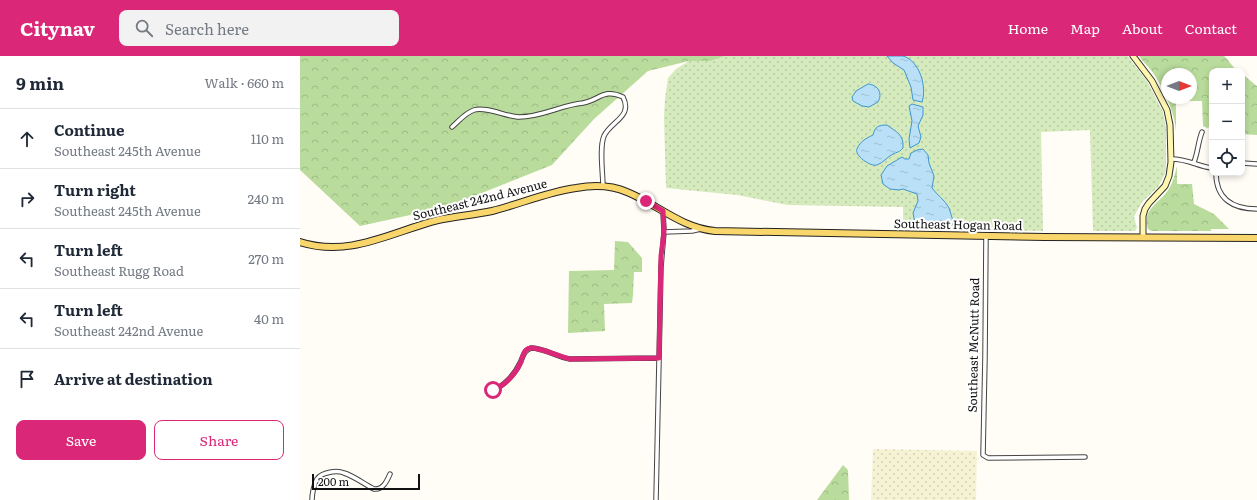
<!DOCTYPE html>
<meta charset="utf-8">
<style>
:root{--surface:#fff;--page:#f2f2f3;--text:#1f2937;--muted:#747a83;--line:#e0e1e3;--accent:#db2777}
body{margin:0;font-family:Literata,serif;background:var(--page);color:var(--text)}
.controls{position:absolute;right:12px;top:12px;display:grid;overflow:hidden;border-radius:8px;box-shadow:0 2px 6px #0003}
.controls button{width:36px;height:36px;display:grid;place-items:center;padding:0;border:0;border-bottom:1px solid var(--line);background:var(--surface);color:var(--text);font:20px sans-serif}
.compass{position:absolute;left:861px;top:12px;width:36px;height:36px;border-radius:50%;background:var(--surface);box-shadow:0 2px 6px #0003;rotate:90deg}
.scale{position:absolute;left:12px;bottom:10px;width:108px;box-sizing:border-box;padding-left:4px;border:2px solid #111;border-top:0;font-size:11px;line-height:14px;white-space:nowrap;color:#111;-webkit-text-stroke:3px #fff;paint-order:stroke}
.stop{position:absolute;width:12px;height:12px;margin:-9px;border:3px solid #db2777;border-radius:50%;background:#fff}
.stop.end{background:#db2777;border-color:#fff;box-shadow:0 1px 4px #0008}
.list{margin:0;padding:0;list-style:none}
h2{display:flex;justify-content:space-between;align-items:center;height:52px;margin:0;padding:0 16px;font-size:17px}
h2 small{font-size:13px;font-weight:400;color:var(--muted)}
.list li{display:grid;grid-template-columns:26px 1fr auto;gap:12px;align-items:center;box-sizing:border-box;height:60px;padding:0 16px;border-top:1px solid var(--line)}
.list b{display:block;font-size:15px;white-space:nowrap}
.list p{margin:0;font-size:13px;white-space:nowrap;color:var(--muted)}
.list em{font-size:13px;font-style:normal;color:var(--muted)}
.actions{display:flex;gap:8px;padding:12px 16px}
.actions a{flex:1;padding:9px 0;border:1px solid var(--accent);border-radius:8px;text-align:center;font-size:14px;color:var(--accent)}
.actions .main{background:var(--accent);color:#fff}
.icon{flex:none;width:22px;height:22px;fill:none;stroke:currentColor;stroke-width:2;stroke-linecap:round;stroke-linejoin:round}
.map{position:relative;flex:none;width:957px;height:444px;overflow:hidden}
header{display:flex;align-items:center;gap:24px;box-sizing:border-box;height:56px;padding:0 20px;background:var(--accent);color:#fff}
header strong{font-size:19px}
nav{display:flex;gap:22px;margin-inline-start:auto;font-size:14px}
.search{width:280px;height:36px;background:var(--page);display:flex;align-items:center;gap:10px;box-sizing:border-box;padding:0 14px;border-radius:8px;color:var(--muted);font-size:15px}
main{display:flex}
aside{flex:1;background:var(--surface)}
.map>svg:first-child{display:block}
</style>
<header>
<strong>Citynav</strong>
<div class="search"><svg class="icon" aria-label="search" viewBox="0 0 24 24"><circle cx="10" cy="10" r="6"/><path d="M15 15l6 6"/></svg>Search here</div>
<nav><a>Home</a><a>Map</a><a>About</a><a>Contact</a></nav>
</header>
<main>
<aside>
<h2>9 min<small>Walk · 660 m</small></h2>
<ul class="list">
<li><svg class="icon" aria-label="ahead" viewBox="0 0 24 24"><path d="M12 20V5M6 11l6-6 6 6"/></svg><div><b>Continue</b><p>Southeast 245th Avenue</p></div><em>110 m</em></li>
<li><svg class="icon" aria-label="right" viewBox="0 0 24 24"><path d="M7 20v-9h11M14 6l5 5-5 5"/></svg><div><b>Turn right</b><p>Southeast 245th Avenue</p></div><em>240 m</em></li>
<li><svg class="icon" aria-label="left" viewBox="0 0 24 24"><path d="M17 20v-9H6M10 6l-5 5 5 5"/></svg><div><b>Turn left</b><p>Southeast Rugg Road</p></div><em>270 m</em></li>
<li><svg class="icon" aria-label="left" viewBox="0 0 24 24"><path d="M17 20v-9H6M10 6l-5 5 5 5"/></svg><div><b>Turn left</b><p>Southeast 242nd Avenue</p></div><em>40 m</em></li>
<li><svg class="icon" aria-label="arrive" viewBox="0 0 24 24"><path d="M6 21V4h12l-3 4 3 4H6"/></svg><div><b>Arrive at destination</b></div></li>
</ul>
<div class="actions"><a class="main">Save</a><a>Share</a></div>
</aside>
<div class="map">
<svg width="957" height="444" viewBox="0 0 957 444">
<defs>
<pattern id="farmland-dots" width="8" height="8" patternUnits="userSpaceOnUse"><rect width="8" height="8" fill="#f6f3d4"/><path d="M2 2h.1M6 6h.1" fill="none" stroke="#d2cfb5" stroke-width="1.8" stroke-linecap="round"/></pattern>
<pattern id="grass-dots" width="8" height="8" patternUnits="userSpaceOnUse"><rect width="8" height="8" fill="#d5ebbd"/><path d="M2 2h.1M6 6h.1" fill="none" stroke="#b6c8a1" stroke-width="1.8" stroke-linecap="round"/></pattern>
<pattern id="forest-crowns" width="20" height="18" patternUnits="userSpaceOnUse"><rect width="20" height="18" fill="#b9dc9c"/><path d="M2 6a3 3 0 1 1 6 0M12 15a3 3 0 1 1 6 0" fill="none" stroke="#9ebc85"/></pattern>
<pattern id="water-ripples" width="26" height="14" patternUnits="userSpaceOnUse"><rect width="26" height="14" fill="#b9e0f7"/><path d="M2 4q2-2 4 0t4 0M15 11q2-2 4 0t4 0" fill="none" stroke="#9ebfd3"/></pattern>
</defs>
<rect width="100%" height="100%" fill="#fffdf5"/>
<path fill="url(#farmland-dots)" d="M573,393L677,395L676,444H571Z"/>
<path fill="url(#grass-dots)" d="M425,0H828L832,6L847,25L863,56L866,71V111L865,118L858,131L842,146L834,161L837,172L835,175H793L790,74L741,76L743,175L603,172V151L488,149L437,139L366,132L364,61L365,43L368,22L376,13L389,5H411Z"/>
<path fill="url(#forest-crowns)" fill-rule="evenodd" d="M0,0H425L411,5H389L348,15L294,63L252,109L147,151L60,170L0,114Z
M839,0H924C929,4 932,11 938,15H912V70L907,72L903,70L902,45H876V75C875,56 862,29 851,14C847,9 842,5 839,0ZM867,18H891V42H867Z
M942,18L957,30V79L942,78Z
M877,110V128H892L894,148L914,158L929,173H910L912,175H851L848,173C842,152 859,148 869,133C873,126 875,118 877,110Z
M315,185L328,186L342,202V216H334L333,239L332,247L304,248L305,275L268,277L269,215L314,214Z
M543,409L548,414L549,444H517Z"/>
<path fill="url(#water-ripples)" stroke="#3f96cf" d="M587,0C592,0 598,0 603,0C620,5 627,31 622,46L613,44L611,31L604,14L593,7Z
M568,28C578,29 583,37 578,46L569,51L562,50L553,45L552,41L556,35Z
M612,48L623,51V59L618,70L621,81L619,87L610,92L609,83L612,65L609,50Z
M587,69C596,76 604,78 603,92C600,96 597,96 593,98C587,101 583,107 577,109C570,111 554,99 557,93C560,85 567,82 573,79C575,71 578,69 587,69Z
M623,93L628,99L629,107L634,120L632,132C637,139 645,144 649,152C651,157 652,163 654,168L615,167L613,157L618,145L617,138L603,133L599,134L590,133L583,128L581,119L587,110L602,101L605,103H609L611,97L617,94Z"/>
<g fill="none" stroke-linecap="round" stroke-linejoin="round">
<defs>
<path id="street" d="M152,71C159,65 165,57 174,54C186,50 207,61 219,61C242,61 261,49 283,47C300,44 303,32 323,41C333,61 311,65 304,80C299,92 303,117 303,131
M871,103C889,103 896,110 912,112
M894,106C898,96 898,86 902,76
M942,107L957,108
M916,117C916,143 933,153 957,153
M364,176L392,175L401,173
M686,180L685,301L683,399L688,402L785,401
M193,334C204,330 215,318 220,307C223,301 224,294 231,292C244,292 257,301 270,303L359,302
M12,444C12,438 14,428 17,423C22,416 37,414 44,417C54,420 64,428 74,433C83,434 87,425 90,418
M356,444L361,211L364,176L363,155"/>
<path id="secondary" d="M833,0L852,25L867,54L870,69L871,106L869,120L865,130L849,147L845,153L843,160V181"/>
<path id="primary" d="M0,186C50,202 91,176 138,164C155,160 174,159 192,155C220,148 247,136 276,132C293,129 311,129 327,136C357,148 381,172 415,175L745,181L957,182"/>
</defs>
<use href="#street" stroke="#444" stroke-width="5.5"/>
<use href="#secondary" stroke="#333" stroke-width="7"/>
<use href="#primary" stroke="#222" stroke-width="8"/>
<use href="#street" stroke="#fff" stroke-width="3.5"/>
<use href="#secondary" stroke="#fff6b0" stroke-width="5"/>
<use href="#primary" stroke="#f9d66b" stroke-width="6"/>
</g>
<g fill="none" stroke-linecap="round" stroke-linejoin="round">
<path stroke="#db2777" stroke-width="5" d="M193,334C205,330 216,317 221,306C222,302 223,297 226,294C227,293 229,292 231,292C239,291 260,301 270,303L359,302L361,200L364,176L363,155L346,145"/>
</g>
<g text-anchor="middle" stroke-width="4" stroke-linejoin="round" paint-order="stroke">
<g font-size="12" fill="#111" stroke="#fff">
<text transform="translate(180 144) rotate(-14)" y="4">Southeast 242nd Avenue</text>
<text transform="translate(658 169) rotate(1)" y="4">Southeast Hogan Road</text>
<text transform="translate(674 289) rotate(-89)" y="4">Southeast McNutt Road</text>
</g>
</g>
</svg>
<div class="controls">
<button>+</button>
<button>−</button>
<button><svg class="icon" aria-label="locate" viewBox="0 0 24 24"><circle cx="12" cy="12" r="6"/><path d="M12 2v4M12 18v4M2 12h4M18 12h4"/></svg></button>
</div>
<svg class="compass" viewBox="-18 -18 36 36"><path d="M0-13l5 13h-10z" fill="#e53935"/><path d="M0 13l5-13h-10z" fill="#747a83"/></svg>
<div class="scale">200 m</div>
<div class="stop" style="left:193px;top:334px"></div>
<div class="stop end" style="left:346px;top:145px"></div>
</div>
</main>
